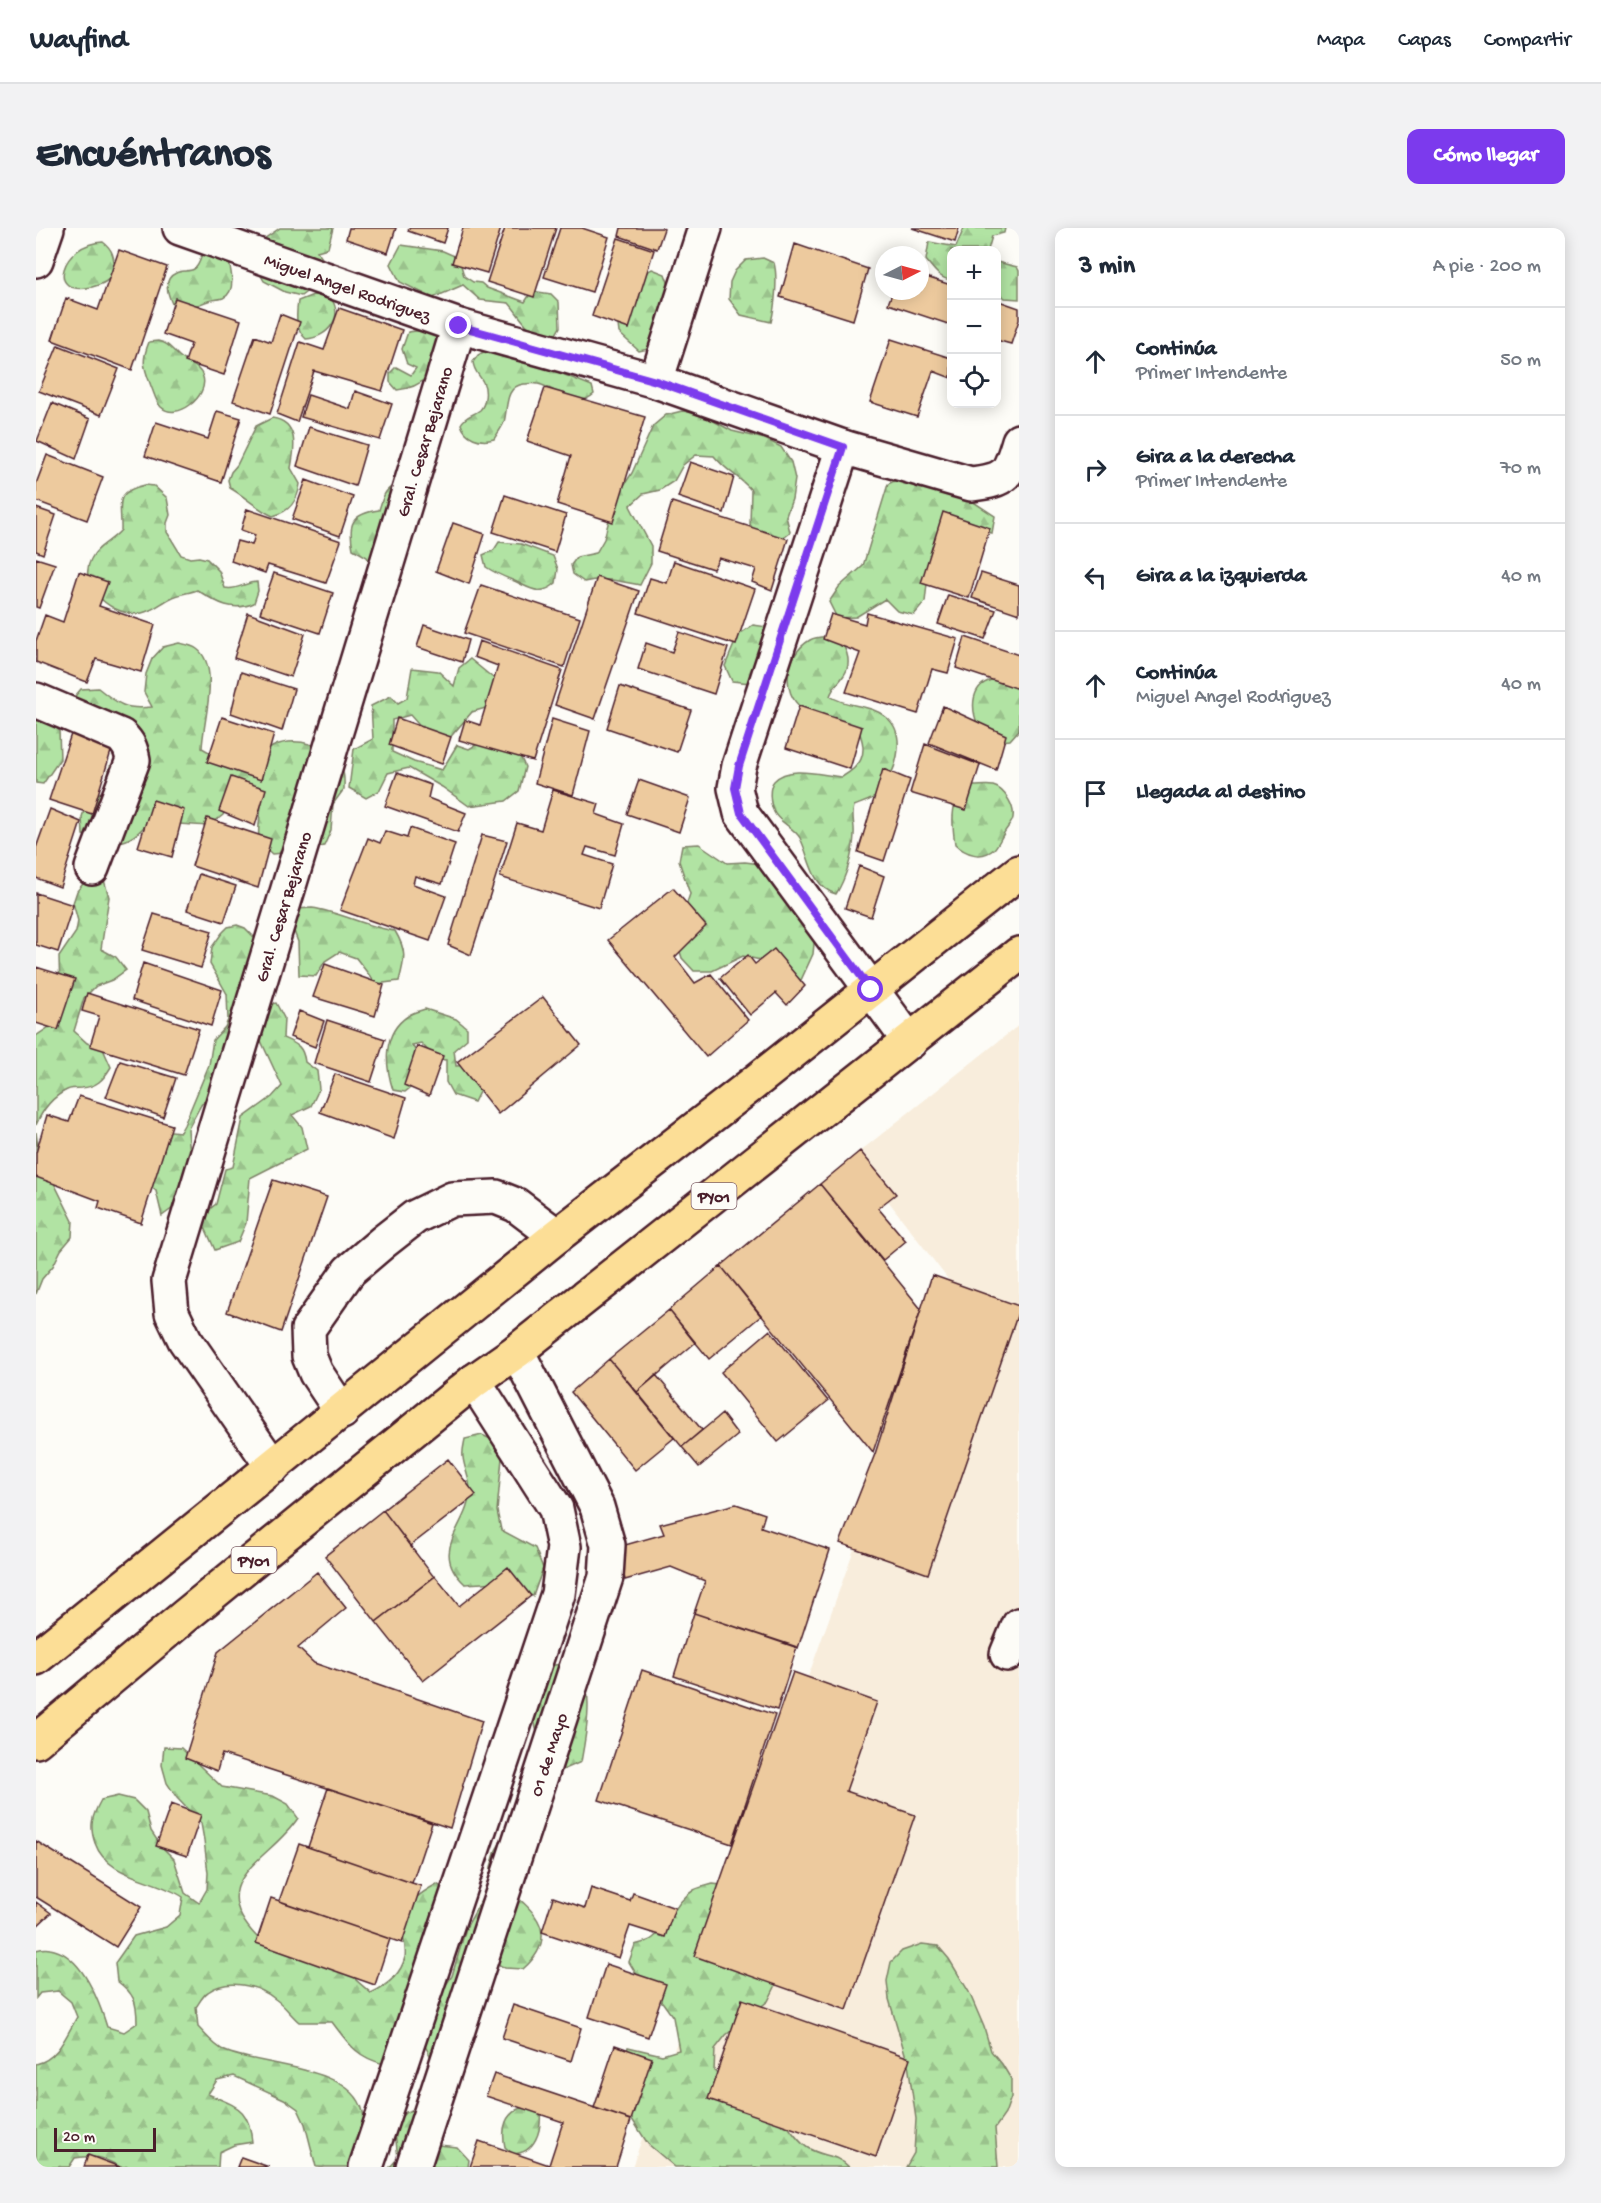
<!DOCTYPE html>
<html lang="es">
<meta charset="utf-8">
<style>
:root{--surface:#fff;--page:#f2f2f3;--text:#1f2937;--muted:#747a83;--line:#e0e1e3;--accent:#7c3aed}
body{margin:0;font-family:"Gochi Hand",sans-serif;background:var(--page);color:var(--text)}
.controls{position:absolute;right:18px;top:18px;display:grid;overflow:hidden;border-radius:12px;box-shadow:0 3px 15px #0003}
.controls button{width:54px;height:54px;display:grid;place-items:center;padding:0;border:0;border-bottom:2px solid var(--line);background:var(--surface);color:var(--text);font:30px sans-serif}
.compass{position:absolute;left:839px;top:18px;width:54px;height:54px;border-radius:50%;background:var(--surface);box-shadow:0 3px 15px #0003;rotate:84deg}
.scale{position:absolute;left:18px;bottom:15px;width:102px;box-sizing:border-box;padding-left:6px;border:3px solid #4a1f2b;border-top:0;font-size:16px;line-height:21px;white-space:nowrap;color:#4a1f2b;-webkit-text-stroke:4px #fdfcf7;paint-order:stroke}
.stop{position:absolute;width:18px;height:18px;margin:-14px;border:4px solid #7c3aed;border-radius:50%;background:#fff}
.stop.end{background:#7c3aed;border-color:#fff;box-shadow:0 2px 6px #0008}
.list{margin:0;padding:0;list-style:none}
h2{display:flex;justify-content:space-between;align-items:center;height:78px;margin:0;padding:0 24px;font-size:26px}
h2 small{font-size:20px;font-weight:400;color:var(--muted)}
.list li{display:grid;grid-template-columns:39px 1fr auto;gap:18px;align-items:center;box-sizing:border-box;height:108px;padding:0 24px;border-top:2px solid var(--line)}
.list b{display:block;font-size:22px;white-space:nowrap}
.list p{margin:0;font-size:20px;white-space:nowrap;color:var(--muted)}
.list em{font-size:20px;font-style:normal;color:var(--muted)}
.icon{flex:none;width:33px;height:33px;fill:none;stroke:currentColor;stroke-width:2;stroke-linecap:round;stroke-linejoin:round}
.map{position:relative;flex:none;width:983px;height:1939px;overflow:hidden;border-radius:12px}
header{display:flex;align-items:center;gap:36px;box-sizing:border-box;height:84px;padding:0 30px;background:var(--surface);border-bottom:2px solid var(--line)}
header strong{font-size:28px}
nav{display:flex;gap:33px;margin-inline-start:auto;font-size:21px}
.intro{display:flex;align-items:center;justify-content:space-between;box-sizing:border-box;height:144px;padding:0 36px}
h1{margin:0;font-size:42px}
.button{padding:15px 27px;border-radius:12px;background:var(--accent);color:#fff;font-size:21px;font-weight:700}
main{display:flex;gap:36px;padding:0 36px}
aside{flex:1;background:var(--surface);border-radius:12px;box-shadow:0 3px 15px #0003}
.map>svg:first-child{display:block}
</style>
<header>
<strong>Wayfind</strong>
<nav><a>Mapa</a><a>Capas</a><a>Compartir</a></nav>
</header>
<div class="intro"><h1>Encuéntranos</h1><a class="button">Cómo llegar</a></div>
<main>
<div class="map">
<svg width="983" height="1939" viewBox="0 0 983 1939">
<defs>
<pattern id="forest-firs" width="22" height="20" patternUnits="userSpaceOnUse" patternTransform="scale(1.5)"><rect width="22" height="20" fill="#b1e3a3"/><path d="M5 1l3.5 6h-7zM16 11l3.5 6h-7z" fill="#9ac28c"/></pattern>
</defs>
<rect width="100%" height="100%" fill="#fdfcf7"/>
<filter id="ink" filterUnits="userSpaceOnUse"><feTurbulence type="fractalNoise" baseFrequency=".0167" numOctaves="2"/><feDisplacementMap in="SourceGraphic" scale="12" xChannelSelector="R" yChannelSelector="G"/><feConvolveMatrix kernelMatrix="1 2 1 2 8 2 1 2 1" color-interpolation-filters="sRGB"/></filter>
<g filter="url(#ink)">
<path fill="#f8eddc" d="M983,797V1939H596L914,1054L818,928Z"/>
<path fill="url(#forest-firs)" stroke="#7e8167" stroke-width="1.5" d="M244,0H297L292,20L281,23L290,36L274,61L265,68L249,64L228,53L218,35L225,13Z
M928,0H969L968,5L956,8L952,22H915V52C904,51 897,41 890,32L893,14L920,19Z
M67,14C78,22 78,31 79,44C73,53 67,56 56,59C8,70 26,15 67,14Z
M365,17L407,23L423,30L428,48L437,54L445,55L451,60L489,74L496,63L515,66L523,74L524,99L519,108C495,112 487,91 473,75L444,72L427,57L397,70L364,54L355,36Z
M169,21L192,30C195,42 201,64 187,70C182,72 177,71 172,73C161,77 152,82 139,82C134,72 124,52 140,45C146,42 153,44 158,41C165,37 164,27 169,21Z
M727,30L738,35C742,49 739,79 735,94L705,87L693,71L694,54L699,43L710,32Z
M961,34L981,39L983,43V71L969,70L961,66Z
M616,41L629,46L637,68L621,96L618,116L612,121L603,123L583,105L581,89L600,50Z
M277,67L294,69C309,88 292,110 270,111C259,101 260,87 262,73Z
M388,102L404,110C394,140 397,158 361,162L354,154V145L360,139L375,147L380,140L371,136L366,121L372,104Z
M122,113C133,115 135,121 143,128C151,135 164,138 167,149C173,168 141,194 125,179C120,174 118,165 115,158C108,139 105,134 113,114Z
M449,123L475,125L556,158L558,166C538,184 522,160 502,156C498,155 492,156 488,156C468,158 472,181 468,194C466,200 461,206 458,211C444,215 429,210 425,196C430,187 436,188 444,182C450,176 451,161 447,154C443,146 438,144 437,134L442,127Z
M646,183L663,185L696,203L729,211L745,219L755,234L759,251L756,271L750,288L754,304L740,315L723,312L714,296L715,262C704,249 689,242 678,228L660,227L647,237L638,253L624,262L607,266L594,278L615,318V335L604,357C584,353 567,349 548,354L537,346L535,337L541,329L560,325L568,311L578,273L596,245L617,198L630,187Z
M236,190C263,194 259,220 255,240L264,256C262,272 253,284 237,288C221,281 210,269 194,260L192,252L195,244L201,237L220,198Z
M868,248L930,269L959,288L956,305L940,301L891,356L889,374L878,387L861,383L849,371L820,389L801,390L793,374L803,359L827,338L852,256Z
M364,256L335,338L331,329L317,321C312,296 315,286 343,282C347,269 349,258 364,256Z
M109,257L118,258L131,270L134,287L131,295V304L145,327L154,330L163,329L171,331L183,343L189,360C201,363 209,354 221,354L222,363L218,375C196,385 180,374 161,362C153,365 142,366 135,370C125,375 117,383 106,385C79,391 40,359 55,331C62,317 76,313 85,302C86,277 76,264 109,257Z
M463,314L485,316L517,328L522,341L520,355C503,370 493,359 476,352C466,348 459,345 450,339L447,327L458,322Z
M717,397L732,399L714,455L696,453L689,438L702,407Z
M797,408C810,415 817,434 808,447C803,455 797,459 794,468C811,480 833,475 850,489C873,507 859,548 843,566C837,572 825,575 818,578C815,589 819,596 818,607C817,626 810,650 800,666C775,659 774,629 764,610C758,599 742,594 738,584C734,576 732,560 738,553C754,536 787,548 806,549C824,538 832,528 824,506L767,481C743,464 750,426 774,412C781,408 790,409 797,408Z
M143,415C148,416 156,417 161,421C185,439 167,493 166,520L210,545C217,538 224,526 233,521C256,505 295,517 306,542C309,547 308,555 308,561L297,576L295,602L288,618L271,623L236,626L223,614C221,596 226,581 226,563L195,572L187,587L173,598L112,594C93,619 75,618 47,607L46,589L52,569L75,561L71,552L74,538L85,532L34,474L45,461L62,460C83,477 89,482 116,479L108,464L110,446L116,431L127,419Z
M434,431L462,454L460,477L436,484L404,521L374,487L356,492V524L378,534L406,542L421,517L433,521L455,508L478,514L489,539L483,563L470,573L433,578L406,559L373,540L352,545L343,563L330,570L313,560L318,521L337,511L335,478L355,468L362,475L371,470L376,440L402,443L418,458L423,440Z
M960,451L983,458V502L974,512L965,513L943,500C934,480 934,455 960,451Z
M0,485L23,502L24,531L7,556L0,555Z
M938,558C944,558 952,557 957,558C969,561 981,581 976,593C974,597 970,601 968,605C965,610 962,617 958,621C946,632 929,626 919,616C916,596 912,564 938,558Z
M663,616L691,635L709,634L725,636L779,706L777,726L765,752L748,754L724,732L707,728L676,743H658L646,730L641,714L643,698L654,666L643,633L646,617Z
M51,651L68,652L73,669L65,721L80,729L90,742L76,752L60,758L48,770L38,803L51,815L67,821L75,839C67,852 61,859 45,860C41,860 35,860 31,862C16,869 6,883 0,897V808L13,799L24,764L23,729L40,704L42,693L37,675L41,663Z
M276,680C305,684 330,699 359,703C371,723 369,731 363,753L340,756L320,730L303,724L289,733L280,748L263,747L262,714L256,698L259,681Z
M201,697L209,700L222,713L188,849L165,877L152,901L156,958L141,977L126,988L120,963L106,951L127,902L144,904L148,897L173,837L177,812L189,799L192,792L191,766L174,736L176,719L186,705L192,699Z
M240,775L248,790L247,810C261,816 267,818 269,834L281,843L283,861L275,878L256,887L266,899L271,921L214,950L210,995L202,1014L179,1022L167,995L175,980L180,976L189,941L197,939L207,890L236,869L246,858L225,813L216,804L225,778Z
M389,781L420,791L431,800V811L418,822L420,838L438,837L447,856L438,874L417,867L410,854V832L400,831L385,815L376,817L385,832L379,856L369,864L357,862C349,837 346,805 372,788C376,784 384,783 389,781Z
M0,904L4,934L14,947L37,993L36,1009L25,1022L17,1038L6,1051L0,1066Z
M446,1207L461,1214L466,1230L461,1283L465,1302L499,1320L507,1340L497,1368L478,1362L464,1354L429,1356C391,1321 433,1299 434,1262C434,1251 428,1240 427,1229C426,1223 428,1217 429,1211Z
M531,1435C536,1438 543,1442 546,1447C558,1467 549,1512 545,1534L522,1544L482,1670C510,1693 516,1715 487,1741L469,1740L454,1732L392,1905L403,1917L421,1919L433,1932L432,1939H354L362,1930L358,1896L370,1884L385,1879L396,1831L380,1801L416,1748L430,1700L454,1656L455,1639L460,1622L469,1607L504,1519L497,1486L513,1438Z
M128,1519L145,1520L186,1559L237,1568L252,1576L262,1590C234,1633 166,1652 221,1709H238L314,1734L320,1752L335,1765C350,1758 365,1747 369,1729C371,1718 365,1707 366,1696C367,1676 386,1664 401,1656L415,1665L348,1836C320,1829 312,1815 296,1794H263C255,1787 248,1777 239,1771C222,1757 191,1750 172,1764C167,1767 163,1775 160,1779L162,1799C170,1807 178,1818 189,1823C222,1838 317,1837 327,1884C331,1901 324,1922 321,1939H280L269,1896L262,1881L248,1871L198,1848L181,1852L172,1866C201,1879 213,1879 216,1914L198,1917L183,1924L182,1939H84C67,1929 59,1927 39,1930L33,1939H0V1836C22,1831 30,1808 41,1789L35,1774L22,1763L4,1765L0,1770V1722C4,1721 10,1720 14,1721C46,1726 63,1773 71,1799L88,1804L101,1795C101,1773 98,1766 81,1753L79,1735L98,1708L130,1699L144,1687L147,1669C119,1650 71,1650 59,1615C53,1598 56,1588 65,1572L82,1568L98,1572L110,1584L115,1603L125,1618L138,1631L149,1665L163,1675L171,1661L172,1645L168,1612L165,1595L141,1570L131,1555L126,1537Z
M677,1656L693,1658L748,1741L732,1773L690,1807L679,1821L678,1843C693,1851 712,1857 725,1866C743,1880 755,1909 772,1920C786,1929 801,1926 813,1939H639L612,1916L594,1888L588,1836L592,1819L626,1827L643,1822L637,1789L627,1775L602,1749L593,1734L599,1717C605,1715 612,1714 617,1710C634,1697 638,1674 658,1662C663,1659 671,1658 677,1656Z
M886,1716L902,1718L913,1731L933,1764L948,1799L955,1823L966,1836L975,1851V1869L969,1886L959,1900L962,1939H870L878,1925L880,1891L872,1836L853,1771L851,1753L855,1734L866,1723Z
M488,1879L504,1883C506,1903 499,1925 477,1926L469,1919C465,1901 469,1884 488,1879Z"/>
<path fill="#edca9e" stroke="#4a1f2b" stroke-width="1.5" d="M313,0H360L352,25L310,11Z
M373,0H412L407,15L372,3Z
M427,0H465L451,45L416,35Z
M469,0H520L498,69L451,54Z
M524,0H546L573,9L556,64L508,49Z
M585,0H626L628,1L621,21L583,8Z
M876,0H923L919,14Z
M582,10L618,22L593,101L556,88Z
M759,16L832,41L817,92L744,69Z
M83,22L131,39L96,142L16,112L30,70L62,82Z
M884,47L915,57V97L852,76L857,63H884Z
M139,70L205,92L188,147L149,134L155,116L127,106Z
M960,72L983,80V92L975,116L960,112Z
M303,80L366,102L346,163L278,143L261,194L241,186L264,114L288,122Z
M244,86L264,94L234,186L197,173L219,108L235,114Z
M855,111L915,130V150L897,143L881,189L834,174Z
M22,117L83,141L65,187L3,163Z
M509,160L609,189L577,294L521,276L535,228L491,213Z
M319,163L356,176L344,212L265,189L272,167L314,181Z
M16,175L54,191L40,231L1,213Z
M181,183L205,190L185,254L109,228L120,194L172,211Z
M273,199L331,217L319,258L261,238Z
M11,227L67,249L51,292L0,273V256Z
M654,234L698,249L688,285L642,269Z
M270,252L317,269L304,308L256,291Z
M469,267L530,287L519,324L457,304Z
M636,274L752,311L736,362L716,354L720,341L683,330L677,341L621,323Z
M0,280L20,287L7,326L0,323Z
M211,281L305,313L290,355L232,337L229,345L195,333L201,313L216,317L219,307L205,302Z
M907,284L954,300L933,370L885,355Z
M417,295L449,306L433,356L400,343Z
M0,330L19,336L3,380L0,379Z
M638,333L719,361L700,417L602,385L614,350L631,355Z
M43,344L72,354L63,378L119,397L105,444L60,431L51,454L0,434V413L9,387L27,394Z
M238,345L297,365L284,405L224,385Z
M945,345L983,357V386L936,370Z
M561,349L603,363L559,491L519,477Z
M445,357L544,390L528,439L428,405Z
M912,367L960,382L949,411L902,396Z
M212,385L269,406L255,449L198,430Z
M831,385L922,411L912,445L896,441L882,486L810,464L824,425L787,411L795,386L829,396Z
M388,397L432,412L426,434L381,419Z
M643,404L692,420L678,466L602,441L610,415L636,424Z
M929,409L983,427V461L920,440Z
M443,413L526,442L497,533L423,512L429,492L444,497L462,438L438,429Z
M205,444L258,461L246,503L195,485Z
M584,458L655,482L641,524L571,500Z
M763,478L826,499L814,541L750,520Z
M907,478L970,507L960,542L893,515Z
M186,489L238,506L225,552L171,534Z
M361,490L415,509L406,536L353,517Z
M516,491L554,503L537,567L499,555Z
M35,506L76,520L56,586L13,572Z
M889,516L944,537L930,582L874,565Z
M847,541L874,552L848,633L822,624Z
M361,545L395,557L392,570L430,585L422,604L349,578Z
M195,549L230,561L219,598L183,583Z
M603,552L654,570L643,604L591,586Z
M517,562L563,576L560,586L588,596L579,627L551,619L548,627L576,636L563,680L464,649L481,595L505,602Z
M117,572L148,582L136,629L102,619Z
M14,581L45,594L24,659L0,650V620Z
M171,590L235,611L222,660L156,638Z
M374,600L419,616L406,656L379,648L377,656L410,668L394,713L304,682L332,610L344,615L349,603L371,610Z
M446,607L471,613L435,727L412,717Z
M823,638L848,648L835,689L809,680Z
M163,646L200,658L188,694L151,682Z
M637,660L670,698L639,729L659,755L675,746L712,792L670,829L572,712Z
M0,665L37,677L22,724L0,717Z
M118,686L176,703L165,740L106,722Z
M738,721L769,758L751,777L740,765L714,787L684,750L712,727L719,736Z
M107,735L186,762L175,798L96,772Z
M289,736L348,757L339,788L277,769Z
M0,739L39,751L22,802L0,795Z
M51,765L163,801L148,847L54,818L63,788L46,783Z
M507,769L545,817L462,886L421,834Z
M263,783L288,793L279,819L254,809Z
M291,792L349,811L335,854L278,835Z
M381,818L407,828L393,868L368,857Z
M84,833L140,850L127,889L70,869Z
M299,846L370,870L358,911L284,884Z
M43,868L136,897L105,995L62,980L64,973L0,949V925L11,887L33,894Z
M824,923L860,966L842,980L870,1013L847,1032L784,956Z
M237,952L291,969L245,1104L191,1084Z
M784,956L885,1081L837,1224L685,1038Z
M685,1038L725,1088L673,1131L633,1082Z
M896,1047L983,1078V1082L892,1346L804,1315L839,1226Z
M633,1082L659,1115L601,1164L573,1131Z
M734,1102L792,1173L742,1214L685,1144Z
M573,1131L638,1210L599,1242L535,1164Z
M620,1147L666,1202L646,1219L601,1164Z
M686,1186L702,1207L663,1239L646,1219Z
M412,1231L440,1267L374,1318L347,1282Z
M700,1276L729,1286L725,1299L794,1322L762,1420L658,1385L669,1353L635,1339L589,1352L582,1319L628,1306L624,1296Z
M347,1282L398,1349L340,1394L289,1328Z
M472,1339L495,1368L387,1453L340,1394L399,1348L423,1378Z
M281,1344L310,1380L262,1420L278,1435L446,1493L414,1600L186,1526L181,1543L149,1530L182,1424Z
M658,1385L761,1419L741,1482L638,1448Z
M606,1442L739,1487L696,1616L563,1572Z
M757,1444L841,1474L810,1563L879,1587L811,1782L658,1728Z
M292,1560L396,1595L376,1655L272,1619Z
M135,1576L165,1587L151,1628L120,1618Z
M0,1613L105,1679L80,1719L0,1669Z
M263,1616L385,1658L366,1715L243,1673Z
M555,1660L594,1673L597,1665L639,1680L629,1709L594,1698L583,1730L506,1704L517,1669L549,1680Z
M235,1670L354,1711L339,1757L220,1715Z
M0,1674L15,1685L0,1699Z
M570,1736L630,1756L612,1809L553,1789Z
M706,1771L874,1830L840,1929L672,1871Z
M477,1777L545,1800L535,1833L466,1810Z
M579,1817L616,1830L595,1892L558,1880Z
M458,1846L595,1892L580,1939H520L513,1937L527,1894L450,1868Z
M443,1913L513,1937L520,1939H434Z
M52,1927L84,1939H48Z
M205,1929L233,1939H201Z"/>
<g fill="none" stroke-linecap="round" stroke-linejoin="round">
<defs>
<g id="minor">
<path id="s1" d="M144,0L423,98L620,153L807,219L935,256C971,252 973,247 983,213"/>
<path d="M0,32L11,0"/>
<path d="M620,153L669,0"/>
<path d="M807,219L703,538L699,560L705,585L874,814"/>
<path d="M0,472L85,508C93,516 95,521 97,532L56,640"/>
<path d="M306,1184L280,1145L273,1128L272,1101L313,1043L347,1014L379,989L416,971L460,969L480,977L521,1008"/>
<path id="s2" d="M237,1239L149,1112L136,1085L133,1053L423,98"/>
<path d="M971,1426L983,1397"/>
<path d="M330,1939L522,1366L528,1319L520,1281L438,1153"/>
<path id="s3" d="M377,1939L570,1349L572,1317L561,1279L481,1123"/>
</g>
<path id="highway" d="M0,1430L521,1008L714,858L983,644
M0,1513L149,1388L438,1153L481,1123L983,726"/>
</defs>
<use href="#minor" stroke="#4a1f2b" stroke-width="38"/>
<use href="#highway" stroke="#4a1f2b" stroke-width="38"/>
<use href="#minor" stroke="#fdfcf7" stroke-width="33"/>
<use href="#highway" stroke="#fcde96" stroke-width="33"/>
</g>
</g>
<g fill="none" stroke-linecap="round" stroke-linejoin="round" filter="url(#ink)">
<path stroke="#7c3aed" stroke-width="8" d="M423,98L620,153L807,219L703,538L699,560L705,585L835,762"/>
</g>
<g text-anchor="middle" stroke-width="6" stroke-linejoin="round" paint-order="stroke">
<g fill="#fdfcf7" stroke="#806168" stroke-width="1.5">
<rect x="655.5" y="955" width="45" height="26" rx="4.5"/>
<rect x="195.5" y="1319" width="45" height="26" rx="4.5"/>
</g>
<g font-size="16" font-weight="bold" fill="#4a1f2b">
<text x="678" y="974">PY01</text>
<text x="218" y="1338">PY01</text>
</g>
<g font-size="18" fill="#4a1f2b" stroke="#fdfcf7">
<text dy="6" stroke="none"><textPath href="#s1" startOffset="178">Miguel Angel Rodriguez</textPath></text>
<text dy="6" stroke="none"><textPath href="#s2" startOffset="1094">Gral. Cesar Bejarano</textPath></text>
<text dy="6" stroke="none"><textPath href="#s2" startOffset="608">Gral. Cesar Bejarano</textPath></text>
<text dy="6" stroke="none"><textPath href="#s3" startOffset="434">01 de Mayo</textPath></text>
</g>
</g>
</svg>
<div class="controls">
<button>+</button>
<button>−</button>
<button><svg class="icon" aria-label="locate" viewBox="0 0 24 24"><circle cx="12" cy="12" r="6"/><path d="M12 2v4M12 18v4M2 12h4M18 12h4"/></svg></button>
</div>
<svg class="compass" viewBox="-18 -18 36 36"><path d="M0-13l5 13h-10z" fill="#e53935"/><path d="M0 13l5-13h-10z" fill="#747a83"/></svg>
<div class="scale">20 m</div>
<div class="stop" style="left:835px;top:762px"></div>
<div class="stop end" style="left:423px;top:98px"></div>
</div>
<aside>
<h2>3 min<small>A pie · 200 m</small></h2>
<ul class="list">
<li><svg class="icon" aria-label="ahead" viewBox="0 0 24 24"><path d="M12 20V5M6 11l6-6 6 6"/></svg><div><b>Continúa</b><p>Primer Intendente</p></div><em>50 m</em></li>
<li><svg class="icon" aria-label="right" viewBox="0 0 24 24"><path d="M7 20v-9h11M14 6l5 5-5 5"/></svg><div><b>Gira a la derecha</b><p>Primer Intendente</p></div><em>70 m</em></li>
<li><svg class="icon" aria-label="left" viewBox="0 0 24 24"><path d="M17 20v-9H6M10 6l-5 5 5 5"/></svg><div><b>Gira a la izquierda</b></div><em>40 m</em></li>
<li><svg class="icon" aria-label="ahead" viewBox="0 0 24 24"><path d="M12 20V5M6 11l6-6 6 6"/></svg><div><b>Continúa</b><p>Miguel Angel Rodriguez</p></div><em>40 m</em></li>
<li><svg class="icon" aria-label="arrive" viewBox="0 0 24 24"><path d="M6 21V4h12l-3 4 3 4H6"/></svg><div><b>Llegada al destino</b></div></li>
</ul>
</aside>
</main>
